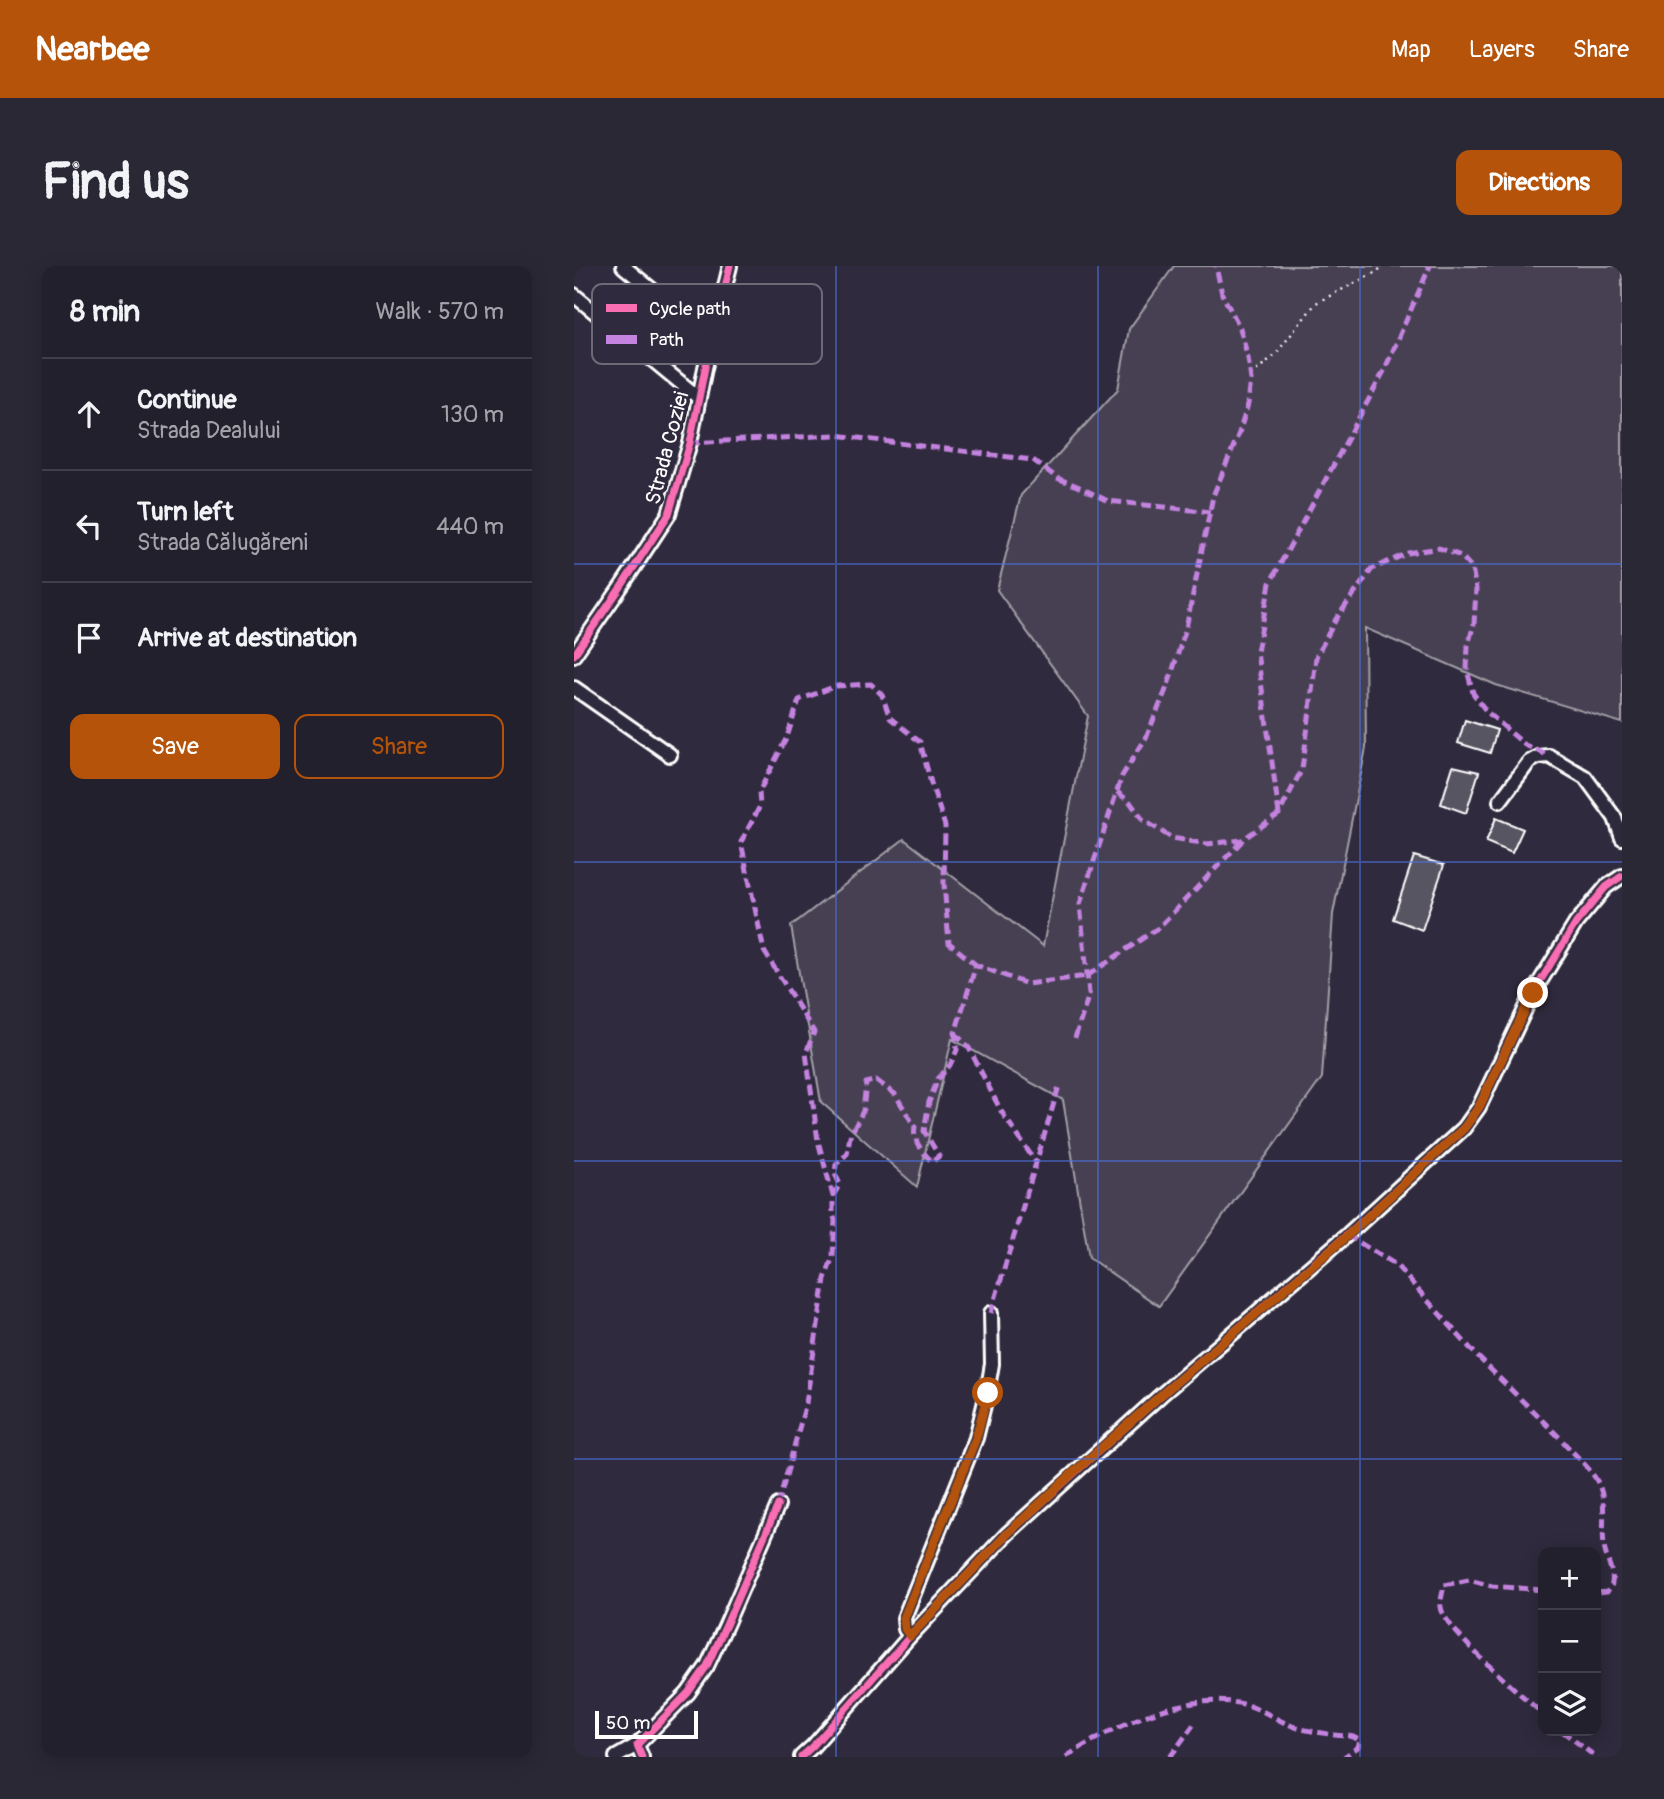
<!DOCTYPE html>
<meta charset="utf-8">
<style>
:root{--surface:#23202e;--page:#2b2836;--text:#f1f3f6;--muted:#a3a3aa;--line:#403e4a;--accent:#b45309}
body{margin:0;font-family:Pangolin,sans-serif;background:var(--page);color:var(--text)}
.controls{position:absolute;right:21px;bottom:21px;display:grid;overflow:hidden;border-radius:14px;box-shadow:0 4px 18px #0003}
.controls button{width:63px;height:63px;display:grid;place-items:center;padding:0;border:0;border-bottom:2px solid var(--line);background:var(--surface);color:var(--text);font:35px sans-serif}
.scale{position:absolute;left:21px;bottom:18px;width:103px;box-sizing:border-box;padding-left:7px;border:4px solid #fff;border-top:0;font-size:19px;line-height:24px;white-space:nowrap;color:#fff;-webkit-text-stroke:5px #2f2a3d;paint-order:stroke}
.stop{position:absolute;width:21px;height:21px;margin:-16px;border:5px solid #b45309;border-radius:50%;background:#fff}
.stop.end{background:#b45309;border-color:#fff;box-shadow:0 2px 7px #0008}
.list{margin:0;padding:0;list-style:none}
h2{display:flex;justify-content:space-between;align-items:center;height:91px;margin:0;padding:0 28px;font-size:30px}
h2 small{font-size:23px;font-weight:400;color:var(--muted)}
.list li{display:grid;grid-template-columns:46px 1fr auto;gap:21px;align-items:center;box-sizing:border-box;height:112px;padding:0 28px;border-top:2px solid var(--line)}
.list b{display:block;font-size:26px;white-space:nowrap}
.list p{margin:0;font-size:23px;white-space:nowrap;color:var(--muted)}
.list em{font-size:23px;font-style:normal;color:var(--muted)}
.actions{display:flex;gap:14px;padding:21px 28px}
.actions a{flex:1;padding:16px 0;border:2px solid var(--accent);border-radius:14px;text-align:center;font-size:24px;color:var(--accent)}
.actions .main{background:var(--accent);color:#fff}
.icon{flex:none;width:38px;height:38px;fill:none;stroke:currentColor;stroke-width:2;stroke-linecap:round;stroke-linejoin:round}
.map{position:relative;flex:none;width:1048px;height:1491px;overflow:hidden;border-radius:14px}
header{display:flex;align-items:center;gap:42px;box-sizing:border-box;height:98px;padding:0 35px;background:var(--accent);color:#fff}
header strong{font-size:33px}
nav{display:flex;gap:38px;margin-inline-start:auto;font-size:24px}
.intro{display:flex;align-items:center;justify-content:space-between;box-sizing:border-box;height:168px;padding:0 42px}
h1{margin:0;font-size:49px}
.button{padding:18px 32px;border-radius:14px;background:var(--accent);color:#fff;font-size:24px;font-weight:700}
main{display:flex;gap:42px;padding:0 42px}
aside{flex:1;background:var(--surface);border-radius:14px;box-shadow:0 4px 18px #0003}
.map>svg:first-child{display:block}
</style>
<header>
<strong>Nearbee</strong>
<nav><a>Map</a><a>Layers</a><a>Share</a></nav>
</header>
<div class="intro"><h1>Find us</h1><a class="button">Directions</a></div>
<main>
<aside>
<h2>8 min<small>Walk · 570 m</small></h2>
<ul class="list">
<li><svg class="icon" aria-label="ahead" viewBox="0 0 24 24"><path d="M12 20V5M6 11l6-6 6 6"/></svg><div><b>Continue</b><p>Strada Dealului</p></div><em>130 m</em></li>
<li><svg class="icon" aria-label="left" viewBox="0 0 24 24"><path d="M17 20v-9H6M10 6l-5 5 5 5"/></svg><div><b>Turn left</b><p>Strada Călugăreni</p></div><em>440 m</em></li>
<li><svg class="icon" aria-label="arrive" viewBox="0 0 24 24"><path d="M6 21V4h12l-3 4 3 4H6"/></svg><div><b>Arrive at destination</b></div></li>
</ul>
<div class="actions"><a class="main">Save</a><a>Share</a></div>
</aside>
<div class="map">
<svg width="1048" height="1491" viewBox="0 0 1048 1491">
<rect width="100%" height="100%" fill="#2f2a3d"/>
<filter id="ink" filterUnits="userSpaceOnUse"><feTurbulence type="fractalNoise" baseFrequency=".0143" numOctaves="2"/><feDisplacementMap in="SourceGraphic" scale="14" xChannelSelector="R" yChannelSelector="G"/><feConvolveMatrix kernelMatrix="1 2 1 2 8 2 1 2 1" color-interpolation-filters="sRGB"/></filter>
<g filter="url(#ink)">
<path fill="#464152" stroke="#a2a0a8" stroke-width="2" d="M600,0H1048V457L922,419L791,362L792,482L759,648L748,812L585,1040L515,992L489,834L378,773L343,921L247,836L217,660L330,573L469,680L514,450L423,324L447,229L544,123L555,63Z"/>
<path fill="#595564" stroke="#fff" stroke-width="2" d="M891,454L923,464L916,487L884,477Z
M879,500L905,506L892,547L867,538Z
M922,552L949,563L938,587L912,576Z
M840,590L870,599L848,664L819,653Z"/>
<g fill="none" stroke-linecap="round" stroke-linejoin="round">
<defs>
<path id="minor" d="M49,0L138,73
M0,29L125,132
M0,389L49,318L95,248L116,177L131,102L156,0
M0,422L96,489
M926,535L955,496L964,491L975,490L1011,511L1041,552L1048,572
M336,1370L331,1363L330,1352L402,1172L413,1127L418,1098L417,1047
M42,1491L63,1479
M68,1491L63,1479L114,1427L133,1400L152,1359L204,1239
M227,1491L239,1480L336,1370L433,1268L587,1129L773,969L890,862L905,841L959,727L1002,657L1032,621L1048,610"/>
</defs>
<use href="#minor" stroke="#fff" stroke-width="18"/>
<path stroke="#fff" stroke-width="2.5" stroke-dasharray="2 5" stroke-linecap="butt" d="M677,109L701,89L742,37L804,5L808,0"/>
<use href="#minor" stroke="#2f2a3d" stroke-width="12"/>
<path stroke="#c483df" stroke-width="5" stroke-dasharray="10 5" stroke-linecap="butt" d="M116,177L261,169L459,194L483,212L503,220L534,235L636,246
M543,526L556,536L569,554L598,572L633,578L668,574L705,548L728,503L734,460L742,391L762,353L798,303L834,287L865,282L887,290L898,302L902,323L900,358L894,379L893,404L899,427L912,445L951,479L975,490
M705,548L683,386L696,317L810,105L856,0
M381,767L395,782L427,845L463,898
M501,772L515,728L506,638L548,510L572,472L594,419L612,362L639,230L665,167L674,138L677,114L674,92L666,62L648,28L642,0
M259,930L266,918L261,908L262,898L273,888L276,870L289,845L292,817L302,814L321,828L341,861C338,875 349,886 358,896L365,890L350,865L355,836L364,813L376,799L383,784L381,767L402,699L453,718L513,710L584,662L669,574
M773,969L822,999L904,1091L988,1174C999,1188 1014,1199 1023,1215C1035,1236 1026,1263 1031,1285C1033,1295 1040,1306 1038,1317C1038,1320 1035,1323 1033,1326L1022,1327
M417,1047L485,820
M204,1239L232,1137L251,1013L259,990L261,954L259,948V930L244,875L232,787L240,766L190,685L167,576L186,540L185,526L213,471L225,434L262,420L297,418L308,429L316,452L346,476L357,517L371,560L370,618L375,677L402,699
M969,1324L918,1320L895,1314L870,1319C869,1326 866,1334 867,1341C869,1363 950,1431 969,1448
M988,1465L1022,1491
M492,1491C539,1460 611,1425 669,1438C689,1443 705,1456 724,1462C735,1465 749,1467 761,1469C771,1471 778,1468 786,1475L784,1481L770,1491
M596,1491L620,1458"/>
<defs>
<path id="cycleway" d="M0,389L49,318L95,248L116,177L131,102L156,0
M68,1491L63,1479L114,1427L133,1400L152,1359L204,1239
M227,1491L239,1480L336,1370L433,1268L587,1129L773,969L890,862L905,841L959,727L1002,657L1032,621L1048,610"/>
</defs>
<use href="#cycleway" stroke="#2f2a3d" stroke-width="11"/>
<use href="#cycleway" stroke="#f96db3" stroke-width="7"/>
</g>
</g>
<g fill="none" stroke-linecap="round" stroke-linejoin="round" filter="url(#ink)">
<path stroke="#b45309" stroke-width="9" d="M414,1127L402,1172L330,1352L331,1363L336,1370L433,1268L499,1207L587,1129L773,970L890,862L905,841L959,727"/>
</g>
<path fill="none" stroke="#4a71e0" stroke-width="2" stroke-opacity="0.55" d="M262,0V1491M524,0V1491M786,0V1491M0,298H1048M0,596H1048M0,895H1048M0,1193H1048"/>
<g text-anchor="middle" stroke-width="7" stroke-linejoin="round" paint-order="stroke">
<g font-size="21" fill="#fff" stroke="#2f2a3d">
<text transform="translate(93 182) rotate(-75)" y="7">Strada Coziei</text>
</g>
</g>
<rect x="18" y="18" width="230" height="80" rx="10" fill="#2f2a3d" stroke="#6d6a77" stroke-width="2"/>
<rect x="32" y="38" width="31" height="8" fill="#f96db3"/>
<rect x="32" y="69" width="31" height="9" fill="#c483df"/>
<g font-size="19" fill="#fff">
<text x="75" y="49">Cycle path</text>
<text x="75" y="80">Path</text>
</g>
</svg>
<div class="controls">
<button>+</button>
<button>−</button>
<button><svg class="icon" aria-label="layers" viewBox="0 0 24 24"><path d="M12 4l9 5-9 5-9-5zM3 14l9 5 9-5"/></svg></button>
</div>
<div class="scale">50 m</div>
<div class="stop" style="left:414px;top:1127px"></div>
<div class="stop end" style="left:959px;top:727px"></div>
</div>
</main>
